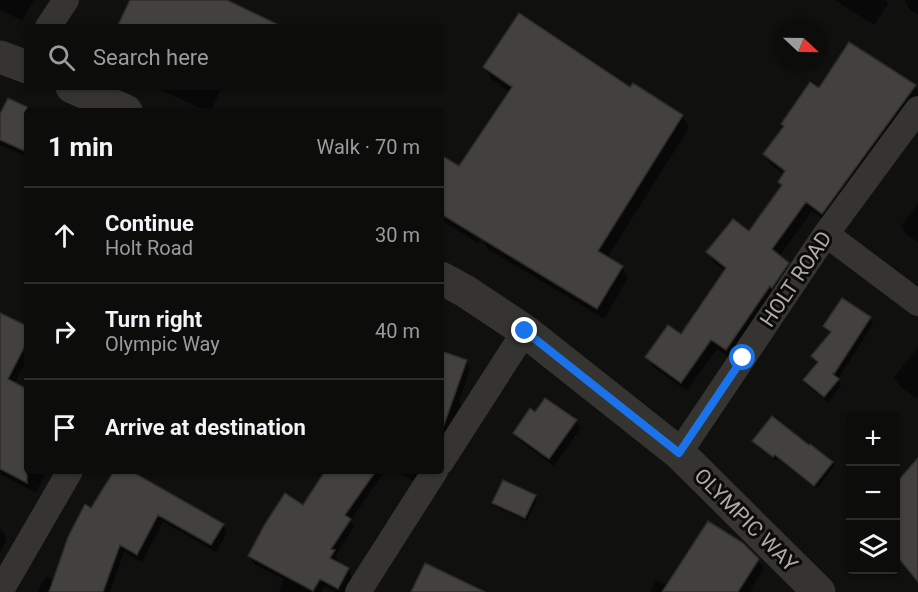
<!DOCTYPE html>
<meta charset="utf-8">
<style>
:root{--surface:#0c0c0b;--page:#151514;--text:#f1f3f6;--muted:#9a9b9d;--line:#2c2c2c}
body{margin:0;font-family:Roboto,sans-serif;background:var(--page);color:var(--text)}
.controls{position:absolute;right:18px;bottom:18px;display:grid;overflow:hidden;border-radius:6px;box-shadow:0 2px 4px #0004}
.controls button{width:54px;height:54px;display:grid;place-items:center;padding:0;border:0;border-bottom:2px solid var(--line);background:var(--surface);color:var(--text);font:30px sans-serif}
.compass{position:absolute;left:774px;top:18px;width:54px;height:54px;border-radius:50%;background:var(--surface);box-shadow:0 2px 4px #0004;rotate:112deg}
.stop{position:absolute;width:18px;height:18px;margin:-14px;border:4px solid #1a73e8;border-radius:50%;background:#fff}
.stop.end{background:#1a73e8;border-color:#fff;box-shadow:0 2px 6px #0008}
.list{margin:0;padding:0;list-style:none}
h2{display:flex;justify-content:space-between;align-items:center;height:78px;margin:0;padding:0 24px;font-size:26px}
h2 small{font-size:20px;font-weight:400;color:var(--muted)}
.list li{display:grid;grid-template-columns:39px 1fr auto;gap:18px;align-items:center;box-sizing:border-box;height:96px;padding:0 24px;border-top:2px solid var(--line)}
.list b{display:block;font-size:22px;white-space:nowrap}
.list p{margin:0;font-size:20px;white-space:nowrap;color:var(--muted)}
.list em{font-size:20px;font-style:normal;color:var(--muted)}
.icon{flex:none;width:33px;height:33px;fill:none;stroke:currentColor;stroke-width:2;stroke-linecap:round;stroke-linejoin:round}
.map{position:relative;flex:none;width:918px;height:592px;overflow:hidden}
.search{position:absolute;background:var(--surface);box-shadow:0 2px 4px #0004;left:24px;top:24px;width:420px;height:66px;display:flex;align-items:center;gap:15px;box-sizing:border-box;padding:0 21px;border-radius:6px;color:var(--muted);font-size:22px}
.panel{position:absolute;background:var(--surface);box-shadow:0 2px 4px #0004;left:24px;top:108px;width:420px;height:366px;border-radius:6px}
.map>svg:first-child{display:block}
</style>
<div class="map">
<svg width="918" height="592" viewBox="0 0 918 592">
<rect width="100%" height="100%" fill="#10100f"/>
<path fill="#0007" d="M0,0H34L22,21L0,9Z
M835,0H886L888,4L874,25Z
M906,0H918V15L910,10L905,2Z
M485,67L630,89L633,85L682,116L689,128L607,258L622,267L628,278L604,319L488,249L482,238L478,243L441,220V158L459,168L510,92L491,79Z
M915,86L918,92V98L828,223L812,211L779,257L788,264L793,273L732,359L717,349L687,391L653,367L647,357L681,336L726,272L714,262L708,253L750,233L783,187L780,182L785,175L770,164L765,154L785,128L783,124L819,90Z
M156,87H222L211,111H205Z
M8,100L32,111H27V157L0,145V118Z
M918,203V242L906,234L901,226Z
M0,314L27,328V360L14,384L27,390V471H47L36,493L0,474Z
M870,318L873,324L838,379L841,386L828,402L808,386L805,380L818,364L813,356L831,334L828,332L825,326Z
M918,347V396L916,398L899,385L894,378Z
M441,353L466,361L470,369L459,402L461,406L441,441Z
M536,414L576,421L580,429L554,466L520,441L515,433Z
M754,441L832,463L834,466L817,489L777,458L776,460L756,445Z
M918,460V582L896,555V485Z
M116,471H128L223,525L227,533L216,552L163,522L142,562L124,552L110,592H37L46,576L54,581L91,510Z
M327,471H385L350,521L354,527L336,555L338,559L336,563L348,569L352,577L345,592H336L324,586L321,592H279L283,579L254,564L250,556L303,507Z
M398,471H422L415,482Z
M535,496L537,500L527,521L496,507L494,503Z
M0,529L2,530L7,539L0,553Z
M758,560L764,569L750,590L753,592H650L656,580L668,586Z"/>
<path fill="#43413e" stroke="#2c2c2a" stroke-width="1.5" d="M130,0H227L283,27H117Z
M519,13L630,87L633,83L683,115L598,251L623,266L597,309L441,214V155L459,166L512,87L483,67Z
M849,42L916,85L822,214L806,202L772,249L789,263L772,288L770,286L726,350L711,340L681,383L645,357L668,325L681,334L726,268L706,252L733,219L749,231L782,185L778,182L785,171L763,154L784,126L781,124L810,82L819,88Z
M8,98L27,107V152L0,140V114Z
M842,298L871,317L834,374L832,373L839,379L824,397L803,380L818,362L811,356L831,332L823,326Z
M0,313L27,326V342L8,379L27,389V483L0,469Z
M441,351L467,360L444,425L441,424Z
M545,398L577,420L549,459L513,433L530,408L535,412Z
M772,416L809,445L810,444L833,462L814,486L775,455L773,457L752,441Z
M918,458V582L896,555V483Z
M114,471H131L224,524L211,545L158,515L137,555L120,545L103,592H49L68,537L85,504L91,508Z
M325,471H376L345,515L351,519L331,549L335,550L330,558L349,568L338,589L320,579L313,591L248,556L265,524L285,493L303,505Z
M503,480L536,495L525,518L492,503Z
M708,521L743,543L759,559L738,592H662Z
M425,563L485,592H411Z"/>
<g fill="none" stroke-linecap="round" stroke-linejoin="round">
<path stroke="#353431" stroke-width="26" d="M48,27L66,0
M826,234L918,303
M679,453L826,234L918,109
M441,462L525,331
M0,592L70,471
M358,592L435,471"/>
<path stroke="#353431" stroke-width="33" d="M0,57L27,67
M72,87L126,111
M441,278L465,291L525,331L679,453L819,592"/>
</g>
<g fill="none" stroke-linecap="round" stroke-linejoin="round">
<path stroke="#1a73e8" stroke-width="8" d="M525,331L679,453L743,358"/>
</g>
<g text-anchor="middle" stroke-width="6" stroke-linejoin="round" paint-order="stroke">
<g font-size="21" fill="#afaaa2" stroke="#0b0b0a">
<text transform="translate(796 279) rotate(-56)" y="7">HOLT ROAD</text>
<text transform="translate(746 520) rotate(45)" y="7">OLYMPIC WAY</text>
</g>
</g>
</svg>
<div class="controls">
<button>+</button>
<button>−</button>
<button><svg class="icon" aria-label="layers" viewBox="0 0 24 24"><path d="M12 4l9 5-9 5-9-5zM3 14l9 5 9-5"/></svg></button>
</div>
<svg class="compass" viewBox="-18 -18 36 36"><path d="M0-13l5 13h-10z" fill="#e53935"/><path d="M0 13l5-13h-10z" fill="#9a9b9d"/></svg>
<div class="stop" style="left:743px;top:358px"></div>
<div class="stop end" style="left:525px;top:331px"></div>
<div class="search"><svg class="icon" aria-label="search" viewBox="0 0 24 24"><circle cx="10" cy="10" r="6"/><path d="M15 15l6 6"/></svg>Search here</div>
<section class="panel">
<h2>1 min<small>Walk · 70 m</small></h2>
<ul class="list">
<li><svg class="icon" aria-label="ahead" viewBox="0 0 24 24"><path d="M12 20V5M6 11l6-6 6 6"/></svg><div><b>Continue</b><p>Holt Road</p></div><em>30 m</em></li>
<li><svg class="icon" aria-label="right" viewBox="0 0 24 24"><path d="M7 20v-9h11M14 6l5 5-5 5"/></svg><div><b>Turn right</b><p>Olympic Way</p></div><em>40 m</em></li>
<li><svg class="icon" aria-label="arrive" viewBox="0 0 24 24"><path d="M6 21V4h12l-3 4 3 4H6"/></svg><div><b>Arrive at destination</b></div></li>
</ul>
</section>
</div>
